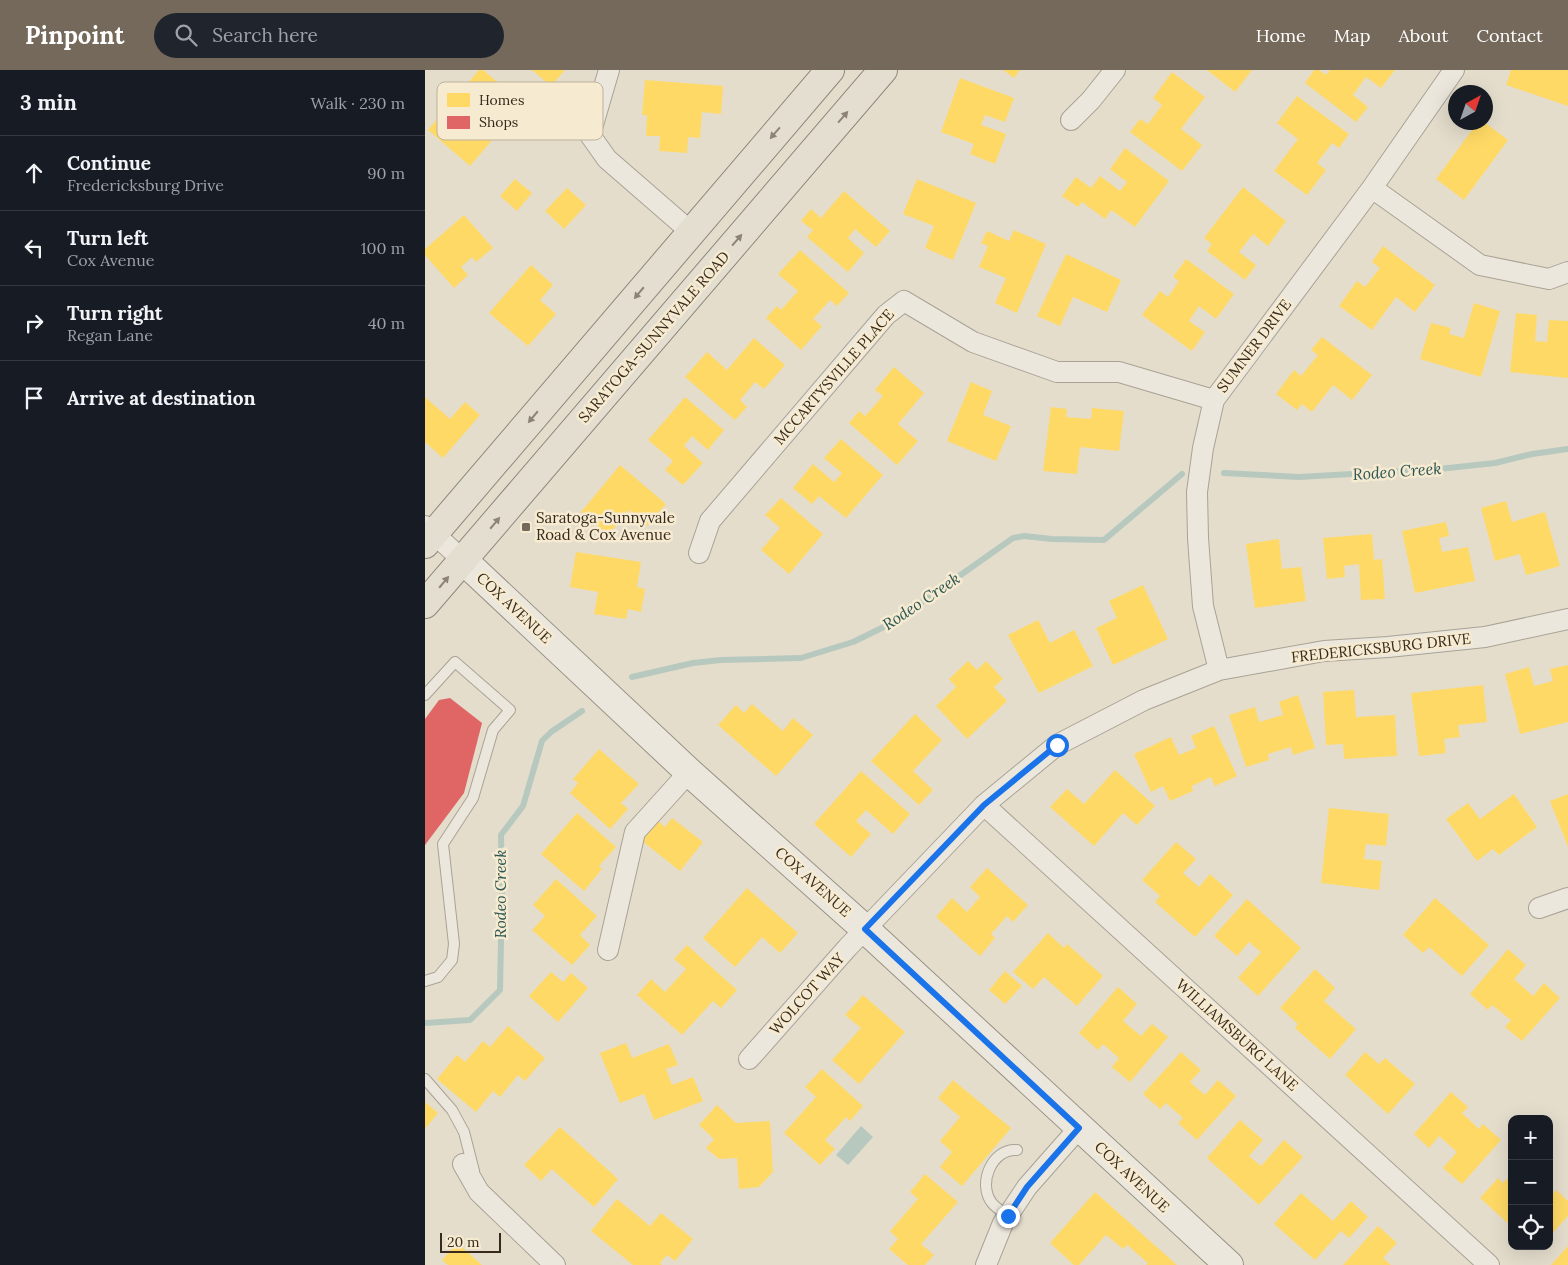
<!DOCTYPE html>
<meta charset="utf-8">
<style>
:root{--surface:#171b24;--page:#20242c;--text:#f1f3f6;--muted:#9ea1a6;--line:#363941;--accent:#74695a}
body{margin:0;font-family:Lora,serif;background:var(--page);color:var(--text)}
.controls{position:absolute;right:15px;bottom:15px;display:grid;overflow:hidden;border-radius:10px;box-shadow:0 5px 20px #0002}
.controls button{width:45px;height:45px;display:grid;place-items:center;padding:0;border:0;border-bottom:1px solid var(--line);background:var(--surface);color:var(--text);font:25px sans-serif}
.compass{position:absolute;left:1023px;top:15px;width:45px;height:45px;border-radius:50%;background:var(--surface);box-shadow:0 5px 20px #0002;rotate:40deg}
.scale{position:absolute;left:15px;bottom:12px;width:61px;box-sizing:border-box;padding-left:5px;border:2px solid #372a1d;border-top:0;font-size:14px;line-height:18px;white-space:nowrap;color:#372a1d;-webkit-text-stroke:4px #f6ebd0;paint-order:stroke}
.stop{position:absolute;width:15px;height:15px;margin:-11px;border:4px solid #1a73e8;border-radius:50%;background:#fff}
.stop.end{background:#1a73e8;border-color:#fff;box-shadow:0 1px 5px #0008}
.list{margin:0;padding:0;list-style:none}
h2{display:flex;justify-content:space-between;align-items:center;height:65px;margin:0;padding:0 20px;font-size:21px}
h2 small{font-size:16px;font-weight:400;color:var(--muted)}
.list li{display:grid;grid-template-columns:32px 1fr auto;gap:15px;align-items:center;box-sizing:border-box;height:75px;padding:0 20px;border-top:1px solid var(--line)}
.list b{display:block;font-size:19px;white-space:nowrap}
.list p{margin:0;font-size:16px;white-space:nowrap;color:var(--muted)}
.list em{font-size:16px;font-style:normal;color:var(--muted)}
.icon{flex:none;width:28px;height:28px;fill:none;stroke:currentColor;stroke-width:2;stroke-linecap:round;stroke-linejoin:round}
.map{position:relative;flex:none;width:1143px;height:1195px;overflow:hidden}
header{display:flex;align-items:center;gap:30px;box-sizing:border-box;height:70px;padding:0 25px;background:var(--accent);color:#fff}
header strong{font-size:24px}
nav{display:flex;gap:28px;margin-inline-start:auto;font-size:18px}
.search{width:350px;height:45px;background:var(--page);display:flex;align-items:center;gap:12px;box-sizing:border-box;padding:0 18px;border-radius:28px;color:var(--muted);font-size:19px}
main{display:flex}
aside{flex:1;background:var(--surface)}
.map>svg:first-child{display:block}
</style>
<header>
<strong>Pinpoint</strong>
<div class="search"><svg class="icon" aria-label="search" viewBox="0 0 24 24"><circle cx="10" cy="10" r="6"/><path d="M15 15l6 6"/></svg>Search here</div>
<nav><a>Home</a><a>Map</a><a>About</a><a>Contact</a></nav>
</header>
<main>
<aside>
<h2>3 min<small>Walk · 230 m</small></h2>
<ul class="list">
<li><svg class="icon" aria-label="ahead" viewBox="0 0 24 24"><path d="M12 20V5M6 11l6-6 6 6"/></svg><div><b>Continue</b><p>Fredericksburg Drive</p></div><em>90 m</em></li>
<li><svg class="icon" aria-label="left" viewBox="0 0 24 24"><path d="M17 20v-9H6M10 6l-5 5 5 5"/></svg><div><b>Turn left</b><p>Cox Avenue</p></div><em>100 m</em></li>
<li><svg class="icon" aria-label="right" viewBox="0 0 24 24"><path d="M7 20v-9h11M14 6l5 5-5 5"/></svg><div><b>Turn right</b><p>Regan Lane</p></div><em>40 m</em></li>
<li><svg class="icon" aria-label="arrive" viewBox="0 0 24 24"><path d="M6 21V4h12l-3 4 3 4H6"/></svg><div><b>Arrive at destination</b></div></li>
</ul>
</aside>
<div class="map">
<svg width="1143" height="1195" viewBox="0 0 1143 1195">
<rect width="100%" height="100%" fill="#e4ddcc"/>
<path fill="#b7c9be" d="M436,1056L448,1067L423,1095L411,1085Z"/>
<path fill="#ffd966" d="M54,0H58L76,15L59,35L81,54L45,96L3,60Z
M107,0H140L126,16Z
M578,0H595L589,8Z
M782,0H827L810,22Z
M889,0H894L901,5L905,0H970L956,18L941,7L928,25L943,37L931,52L880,13Z
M1086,0H1143V36L1081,15Z
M747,2L780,27L756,59L777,75L757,101L705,62L715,49L723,54L737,35L728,28Z
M535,8L589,28L580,52L560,45L556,55L581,64L570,94L545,84L549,74L516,62Z
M220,10L298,16L296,44L277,42L275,68L263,67L262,83L234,81L235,66H221L222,45H217Z
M872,26L924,64L914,78L907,73L892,93L901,100L882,125L849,101L873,69L852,53Z
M1053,52H1059L1083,70L1039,130L1011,109Z
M700,78L744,111L710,157L686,140L680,149L657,132L653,137L637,126L651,107L666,118L675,106L695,121L702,112L685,99Z
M90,109L107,123L92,141L75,126Z
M492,109L551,133L528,190L500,178L509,156L478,144Z
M818,117L861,151L843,176L828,164L814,182L831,195L820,210L782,181L787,174L779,168Z
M142,118L161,135L139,159L120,141Z
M419,121L465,161L451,177L430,159L423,168L439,183L423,202L382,167L388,160L376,151L386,139L396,148Z
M39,145L68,178L51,192L47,187L36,197L43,205L29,218L0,185V179Z
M589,160L621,174L592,243L570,233L581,208L554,197L563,176L556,173L562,161L584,171Z
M958,176L1010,215L990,242L971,227L947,260L914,236L932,211L940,217L955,198L947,192Z
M375,180L424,223L412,236L405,230L388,249L397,256L376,280L341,248L352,236L356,240L373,221L353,204Z
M641,184L696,210L682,242L648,227L635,256L612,246Z
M761,189L809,224L791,249L774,236L764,251L780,262L767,281L717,245L735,221L743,227L754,211L748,207Z
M106,195L128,215L115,230L131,244L103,276L64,243Z
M1049,233L1075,241L1056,307L995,289L1006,253L1026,258L1024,264L1039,268Z
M1091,243L1112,245L1110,271L1122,272L1124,250L1143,251V308L1085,302Z
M897,267L947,305L927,330L908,315L887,342L877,334L872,340L851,324L869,300L876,306L893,285L886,280Z
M329,268L360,295L339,319L330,312L315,330L322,337L310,350L260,307L282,282L302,300Z
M469,297L499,323L473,354L493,371L472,395L424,353L434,341L440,346L458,326L450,320Z
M546,312L567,321L558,345L586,356L571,391L522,371Z
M0,327L25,349L40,332L55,345L18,388L0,372Z
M260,327L299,360L283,380L267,366L259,376L278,393L258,415L240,400L248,391L223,370Z
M626,337L642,339L641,347L666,349L667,338L699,341L694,381L655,377L652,404L618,401Z
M416,369L458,405L421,448L394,426L387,434L368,418L388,394L409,412L417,403L399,388Z
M195,395L241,434L222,456L204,440L183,465L156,442Z
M356,428L398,464L364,504L336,480L355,458L340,445Z
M1081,431L1087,452L1120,442L1135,496L1101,505L1095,484L1070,491L1056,438Z
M1021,452L1024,466L1014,468L1017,482L1043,477L1050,511L990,523L977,461Z
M947,464L949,490L957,489L960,529L936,530L934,494L919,496L920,507L902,509L898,468Z
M854,469L857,499L876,497L881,531L830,538L821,474Z
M151,482L216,492L212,517L220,519L216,542L203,539L201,549L169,544L173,522L145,517Z
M718,515L743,569L688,595L671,558L692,548L684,531Z
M613,550L625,573L649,560L668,596L614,623L583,565Z
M543,591L552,600L561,591L578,609L569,617L582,631L542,669L511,636L531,617L524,609Z
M1143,595V652L1095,664L1080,604L1104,597L1109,616L1128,611L1125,599Z
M1058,615L1062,652L1033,655L1035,667L1019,669L1021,683L994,686L986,623Z
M929,620L931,647L970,645L972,686L919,689L918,674L901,675L898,622Z
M873,625L890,678L868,685L866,677L843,684L844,690L821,697L804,645L830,637L834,652L858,645L854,632Z
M327,634L358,661L368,648L388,665L351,706L293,655L311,635L319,643Z
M490,644L517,670L488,701L508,720L494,735L446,691Z
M789,656L812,706L790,716L786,707L767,716L768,721L745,731L738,716L726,722L709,684L746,667L754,685L771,678L766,666Z
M174,679L214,714L196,733L203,739L185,759L145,723L153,713L148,709Z
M690,700L730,736L712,755L698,743L669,776L625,737L642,719L659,734Z
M436,701L485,744L468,764L441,740L431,751L446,764L426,787L389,754Z
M1089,724L1112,757L1074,785L1068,779L1052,791L1021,749L1043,733L1055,749Z
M1143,724V777L1125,731Z
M904,738L964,744L961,776L941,774L939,789L957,791L954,820L896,813Z
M152,743L191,777L174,796L177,799L159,821L116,784Z
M247,748L278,772L255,801L217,771L233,751L240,757Z
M751,772L771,789L758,803L774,817L785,804L808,825L770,867L730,832L735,826L717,810Z
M562,798L603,835L588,852L582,846L566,864L570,868L555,886L511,847L527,828L542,842L555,827L545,817Z
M131,809L172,846L155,865L165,875L147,895L107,860L120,846L108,835Z
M322,818L373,863L355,883L337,867L310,897L278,868Z
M1010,828L1064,875L1037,906L1004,877L998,883L978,865Z
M822,829L876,878L833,926L813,908L836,882L824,872L812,886L789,866Z
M623,863L639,878L642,874L678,906L652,936L619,907L608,919L588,902Z
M262,875L312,920L296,938L288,931L257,965L212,925L226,909L240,922L261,899L249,889Z
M1083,879L1101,895L1089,909L1108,926L1119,913L1135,928L1097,971L1080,957L1086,950L1067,935L1063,940L1045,924Z
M890,899L910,918L899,931L931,959L905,989L870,958L873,954L855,938Z
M580,901L597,916L580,934L564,920Z
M126,902L138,912L146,903L163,918L133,952L104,926Z
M693,917L712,934L698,951L716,966L727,954L743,967L705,1012L687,997L694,988L678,974L673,980L654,963Z
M438,925L480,962L434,1014L407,990L436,958L420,945Z
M83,956L120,988L100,1011L93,1005L75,1027L68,1021L51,1042L12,1009L32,985L40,992L58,971L65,977Z
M201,973L207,988L244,974L253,995L241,999L247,1015L268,1007L278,1031L229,1050L219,1024L195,1033L175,983Z
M756,982L776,1000L765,1012L780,1025L793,1010L811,1026L772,1070L753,1053L758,1048L741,1033L735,1039L718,1024Z
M940,982L954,994L960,988L990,1014L963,1044L920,1005Z
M397,999L438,1036L425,1051L421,1047L400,1070L410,1079L395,1095L359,1063L391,1027L380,1017Z
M528,1010L586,1058L537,1116L515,1097L527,1082L515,1071L535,1047L513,1028Z
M1026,1022L1043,1037L1037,1043L1054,1059L1058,1054L1076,1070L1037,1114L1018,1098L1032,1082L1014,1066L1004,1078L989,1064Z
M0,1032L13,1043L0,1059Z
M292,1035L311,1053L345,1051L348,1102L334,1117L314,1119L312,1088L294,1089L281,1078L289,1069L274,1055Z
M815,1050L838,1070L824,1086L836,1096L859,1070L878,1087L834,1135L782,1088Z
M135,1057L193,1109L169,1137L127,1099L116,1111L99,1095Z
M500,1104L533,1132L496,1174L509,1185L500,1195H483L464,1179L473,1169L465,1161L493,1129L485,1122Z
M1087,1104V1157L1055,1128L1073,1108L1078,1113Z
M1131,1120L1143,1131V1146L1124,1167V1124L1126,1126Z
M670,1122L752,1195H721L723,1193L702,1175L698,1179L681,1165L654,1195H649L625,1173Z
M876,1123L908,1151L926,1131L943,1147L924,1168L916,1161L890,1190L849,1154Z
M192,1129L225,1156L236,1143L268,1169L250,1191L242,1185L235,1193L237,1195H208L166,1161Z
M953,1156L972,1173L958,1188L966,1195H918Z
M32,1173L57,1195H23L17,1190Z
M1143,1176V1195H1126Z"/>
<path fill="#e06666" d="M25,628L57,653L39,723L0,775V649L14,630Z"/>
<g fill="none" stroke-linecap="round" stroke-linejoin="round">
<path stroke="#b7c9be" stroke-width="6" d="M799,403L874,407L1014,399L1070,393L1107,384L1143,379
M207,607L268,593L296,590L376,588L428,572L469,552L588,468L599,466L627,469L679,470L757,404
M0,953L45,950L75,920L77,820L76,765L98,736L117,671L126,662L157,641"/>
<defs>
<path id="lane" d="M0,625L30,592L85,640L68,660L48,728L18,774L29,874L27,890L13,907L0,911
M0,1009L27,1040L39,1062L49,1101
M583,1146C578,1142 571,1138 567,1133C552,1114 567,1078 592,1080"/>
<path id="street" d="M184,0L165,65L182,89L266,162
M646,50L666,30L690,0
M947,118L1055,195L1124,209L1143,202
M0,456L38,490
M274,483L285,451L461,245L479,231L548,272L632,302H694L789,330
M794,600L778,536L773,468L772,422L778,378L789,330L947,118L1029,0
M559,735L1064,1195
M1114,838L1143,828
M183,880L210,762L264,702
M324,989L423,877L559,735L632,675L719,630L794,600L899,581L963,577L1060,567L1143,549
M38,1094L54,1122L130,1195
M561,1195L578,1153L602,1117L654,1058"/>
<path id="secondary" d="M38,490L264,702L440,859L804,1195"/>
<path id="primary" d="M0,474L405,0
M0,534L458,0"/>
</defs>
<use href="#lane" stroke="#a9a295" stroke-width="12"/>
<use href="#street" stroke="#a9a295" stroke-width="22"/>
<use href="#secondary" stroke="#989185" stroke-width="30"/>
<use href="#primary" stroke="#8e877c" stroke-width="30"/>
<use href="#lane" stroke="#ece7dd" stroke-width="10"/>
<use href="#street" stroke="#ece7dd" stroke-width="20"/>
<use href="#secondary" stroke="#ece7dd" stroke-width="28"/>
<use href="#primary" stroke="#e3decf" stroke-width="28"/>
</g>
<defs><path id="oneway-solid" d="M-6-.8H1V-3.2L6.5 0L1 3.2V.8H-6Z" transform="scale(1.25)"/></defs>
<g fill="#8d8476">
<use href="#oneway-solid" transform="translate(418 47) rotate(-49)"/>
<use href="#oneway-solid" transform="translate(350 63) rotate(131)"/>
<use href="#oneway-solid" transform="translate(312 170) rotate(-49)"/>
<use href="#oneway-solid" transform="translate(214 223) rotate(130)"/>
<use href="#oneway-solid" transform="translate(108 347) rotate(130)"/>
<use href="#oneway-solid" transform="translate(70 453) rotate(-50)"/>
<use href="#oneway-solid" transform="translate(19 512) rotate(-50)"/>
</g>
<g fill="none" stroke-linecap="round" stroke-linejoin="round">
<path stroke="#1a73e8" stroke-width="6" d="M583,1146L602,1117L654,1058L440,859L559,735L632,675"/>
</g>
<rect fill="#74695a" stroke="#f6ebd0" stroke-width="2" x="96" y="452" width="10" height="10" rx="2.5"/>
<g text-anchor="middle" stroke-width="5" stroke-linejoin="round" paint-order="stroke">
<g font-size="15" fill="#372a1d" stroke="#f6ebd0">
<text transform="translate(229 267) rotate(-49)" y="5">SARATOGA-SUNNYVALE ROAD</text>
<text transform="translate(829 276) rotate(-53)" y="5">SUMNER DRIVE</text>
<text transform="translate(409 307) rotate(-49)" y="5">MCCARTYSVILLE PLACE</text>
<text transform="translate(89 538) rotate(43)" y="5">COX AVENUE</text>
<text transform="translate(956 578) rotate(-6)" y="5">FREDERICKSBURG DRIVE</text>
<text transform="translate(388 812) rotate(42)" y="5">COX AVENUE</text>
<text transform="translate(382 924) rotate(-48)" y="5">WOLCOT WAY</text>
<text transform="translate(812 965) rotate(42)" y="5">WILLIAMSBURG LANE</text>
<text transform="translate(707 1107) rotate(43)" y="5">COX AVENUE</text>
</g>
<g font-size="15" fill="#372a1d" stroke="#f6ebd0" text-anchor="start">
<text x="111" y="453">Saratoga-Sunnyvale<tspan x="111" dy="17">Road &amp; Cox Avenue</tspan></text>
</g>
<g font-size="16" font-style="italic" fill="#2c5755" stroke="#f6ebd0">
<text transform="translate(972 401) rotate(-4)" y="6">Rodeo Creek</text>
<text transform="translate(496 531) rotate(-34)" y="6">Rodeo Creek</text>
<text transform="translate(75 824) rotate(-90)" y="6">Rodeo Creek</text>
</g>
</g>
<rect x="12" y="12" width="166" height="58" rx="8" fill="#f6ebd0" stroke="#bdb19a" stroke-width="1"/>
<rect x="22" y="23" width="23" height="14" fill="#ffd966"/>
<rect x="22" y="46" width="23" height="13" fill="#e06666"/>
<g font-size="14" fill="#372a1d">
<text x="54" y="35">Homes</text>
<text x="54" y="57">Shops</text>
</g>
</svg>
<div class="controls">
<button>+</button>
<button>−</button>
<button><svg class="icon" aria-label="locate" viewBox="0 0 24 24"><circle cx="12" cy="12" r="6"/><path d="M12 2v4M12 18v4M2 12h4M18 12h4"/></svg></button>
</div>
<svg class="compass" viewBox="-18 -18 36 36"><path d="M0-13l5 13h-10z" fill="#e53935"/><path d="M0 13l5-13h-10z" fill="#9ea1a6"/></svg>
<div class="scale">20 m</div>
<div class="stop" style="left:632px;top:675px"></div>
<div class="stop end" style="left:583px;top:1146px"></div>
</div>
</main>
